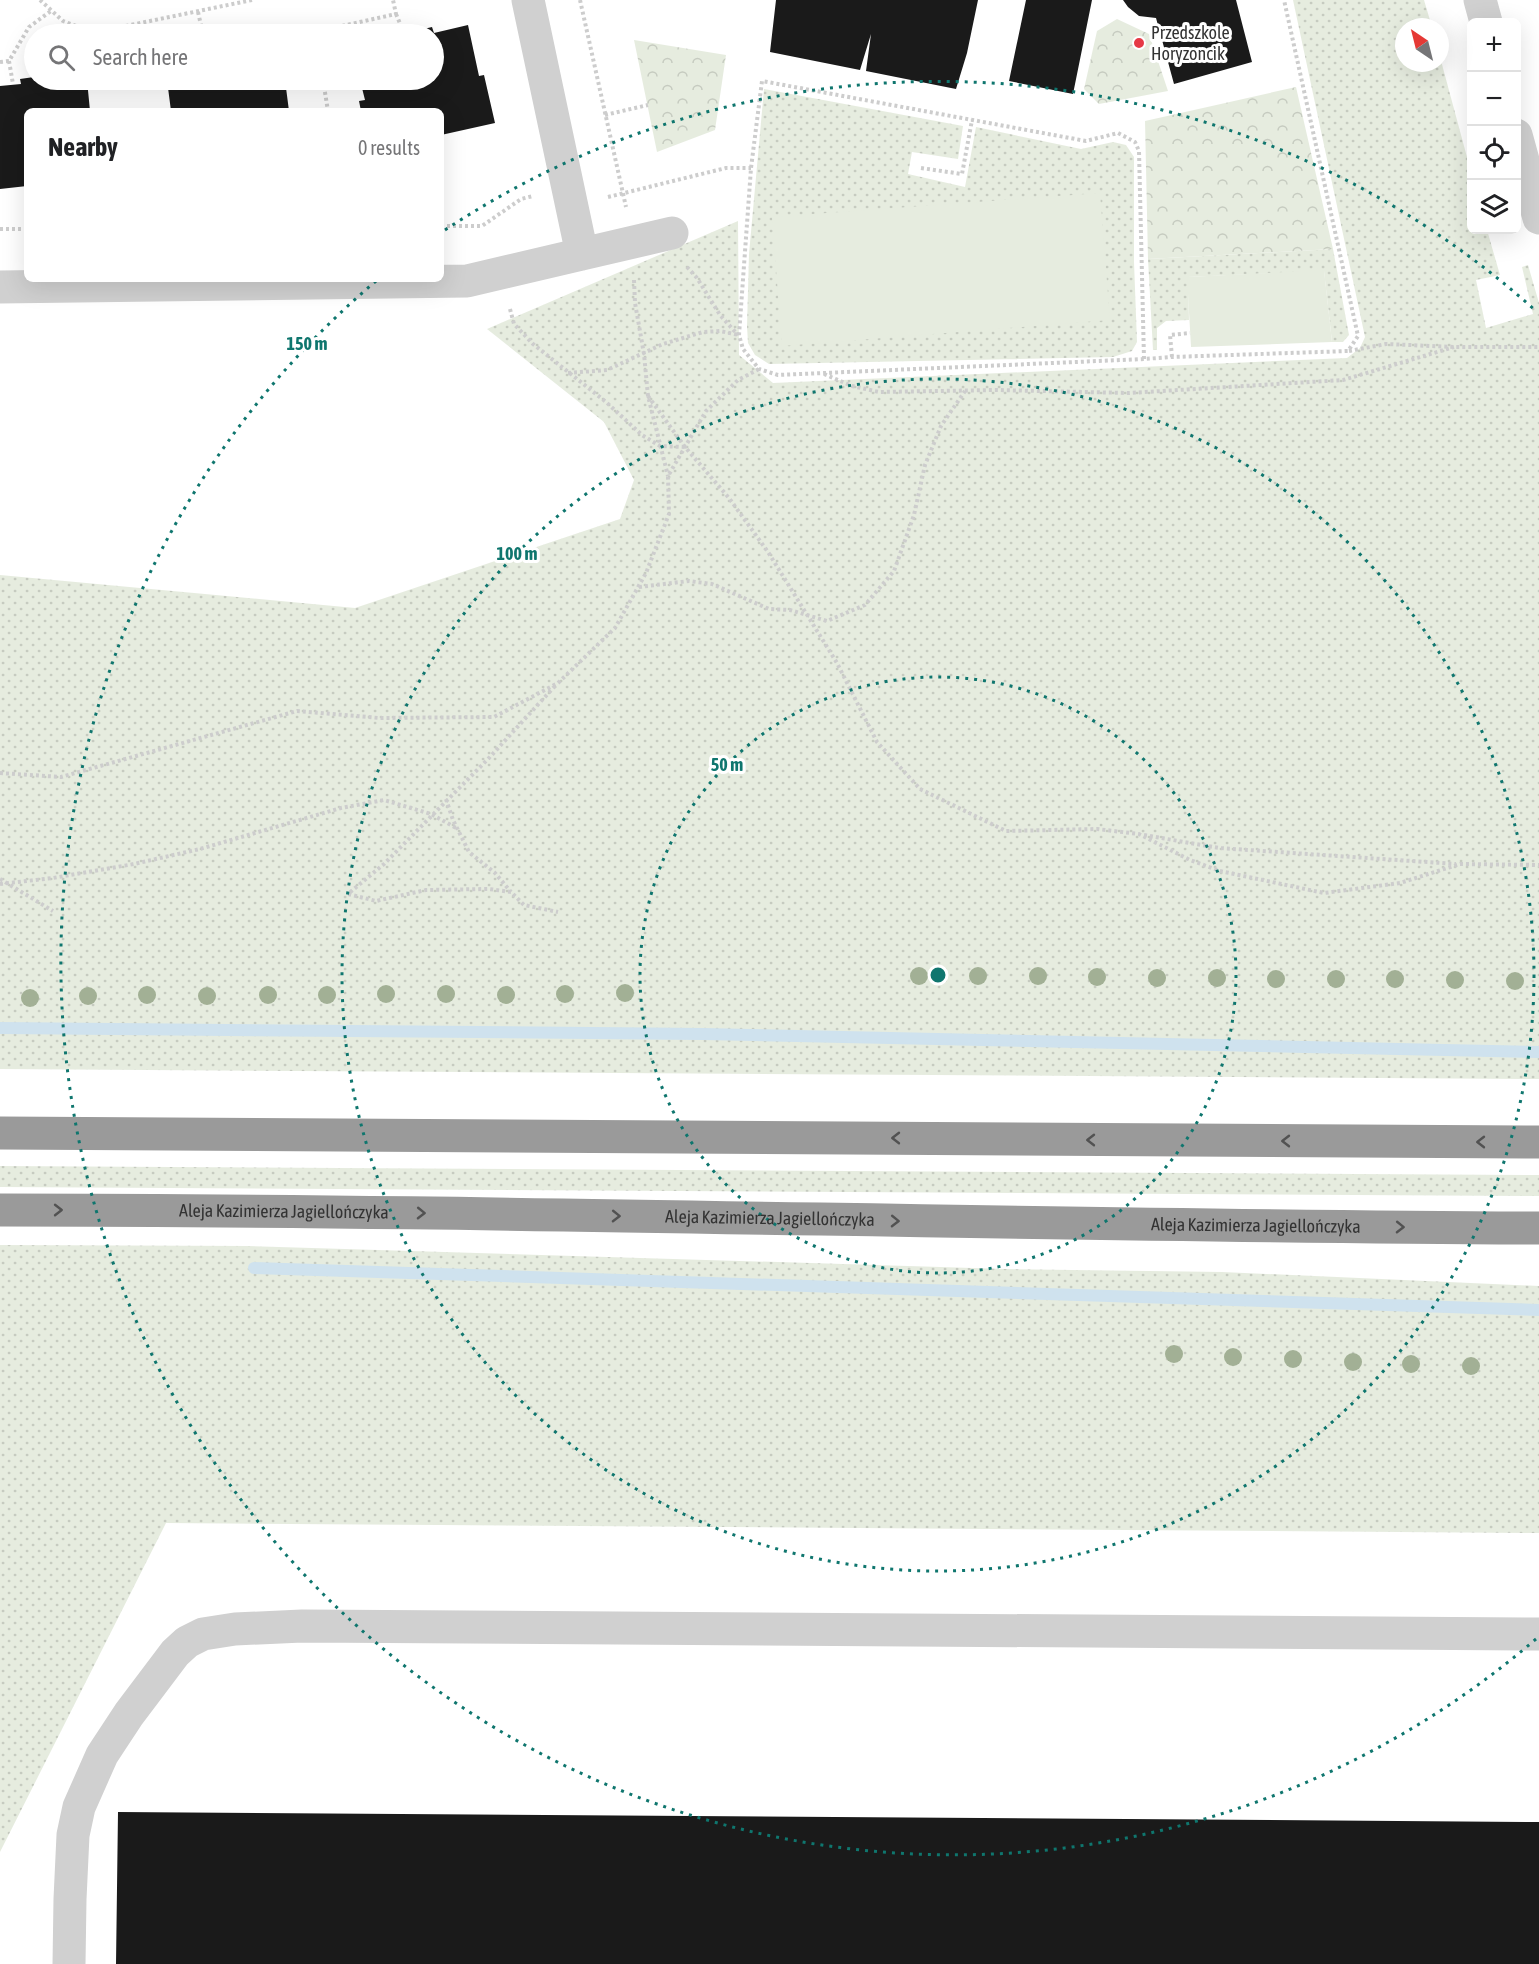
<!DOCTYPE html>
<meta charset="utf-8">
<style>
:root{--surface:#fff;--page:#f2f2f2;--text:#202124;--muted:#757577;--line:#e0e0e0}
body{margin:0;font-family:"Asap Condensed",sans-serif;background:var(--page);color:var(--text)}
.controls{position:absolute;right:18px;top:18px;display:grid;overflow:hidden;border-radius:9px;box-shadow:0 6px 24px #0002}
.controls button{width:54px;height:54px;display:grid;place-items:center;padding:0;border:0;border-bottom:2px solid var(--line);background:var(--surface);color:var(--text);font:30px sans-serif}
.compass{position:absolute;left:1395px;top:18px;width:54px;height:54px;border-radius:50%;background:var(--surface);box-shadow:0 6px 24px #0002;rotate:325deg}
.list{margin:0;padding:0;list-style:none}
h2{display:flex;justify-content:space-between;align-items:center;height:78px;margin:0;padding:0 24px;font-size:26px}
h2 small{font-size:20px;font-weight:400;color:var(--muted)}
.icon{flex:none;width:33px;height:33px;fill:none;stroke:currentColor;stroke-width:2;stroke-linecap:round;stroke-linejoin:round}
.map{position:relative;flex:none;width:1539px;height:1964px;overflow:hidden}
.search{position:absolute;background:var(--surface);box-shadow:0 6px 24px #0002;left:24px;top:24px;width:420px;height:66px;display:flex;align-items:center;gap:15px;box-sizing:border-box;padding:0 21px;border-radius:33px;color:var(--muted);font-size:22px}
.panel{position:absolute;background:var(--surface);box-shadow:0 6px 24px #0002;left:24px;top:108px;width:420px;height:174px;border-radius:9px}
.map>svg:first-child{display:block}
</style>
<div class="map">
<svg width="1539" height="1964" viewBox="0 0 1539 1964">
<defs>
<pattern id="grass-dots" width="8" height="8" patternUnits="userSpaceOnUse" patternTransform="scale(1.5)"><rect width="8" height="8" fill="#e6ecdf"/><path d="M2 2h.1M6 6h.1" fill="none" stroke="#c6cbc0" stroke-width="1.8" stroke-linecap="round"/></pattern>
<pattern id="forest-crowns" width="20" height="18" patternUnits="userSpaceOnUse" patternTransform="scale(1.5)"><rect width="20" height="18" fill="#e6ecdf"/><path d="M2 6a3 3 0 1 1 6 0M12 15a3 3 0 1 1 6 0" fill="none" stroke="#c6cbc0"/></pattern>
</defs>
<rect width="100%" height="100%" fill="#fff"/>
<path fill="url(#grass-dots)" d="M1293,0H1424L1432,27H1404V63H1440V57L1471,172L1472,230H1487L1500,275L1476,280L1486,328L1533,314L1522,267L1528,265L1539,303V1079L0,1069V575L355,608L620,519L634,480L604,422L487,329L738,221L739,355L773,383L1347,358L1360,348L1365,337Z
M764,89L963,126L958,159L912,152L908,174L965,187L976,127L1081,149L1113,142L1126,145L1134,157V262L1137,342L1132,351L1113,357L769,364L755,355L748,343L747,326L749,254Z
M1333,249L1349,335L1343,342H1332L1324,271L1188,277L1189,320L1166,321L1157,328V350H1153L1148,259Z
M0,1166L1539,1175V1196L0,1187Z
M0,1245L248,1246L1005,1269L1222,1272L1539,1286V1533L166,1523L0,1852Z"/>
<path fill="url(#forest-crowns)" d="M1117,19L1149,34L1168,91L1099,104L1084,89L1097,31Z
M634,40L726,55L715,130L657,152Z
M1296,87L1333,249L1148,259L1145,121Z"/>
<path fill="#e6ecdf" d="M1100,193L1110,320L782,346L772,217Z
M1324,270L1332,342L1191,347L1187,277Z"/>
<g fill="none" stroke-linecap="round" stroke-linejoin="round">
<path stroke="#cfe2ee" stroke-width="12" d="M0,1028L703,1034L1539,1052
M254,1268L1539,1310"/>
</g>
<path fill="#1a1a1a" d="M776,0H978L967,53L956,89L866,71L871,34L860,70L770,52Z
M1026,0H1092L1073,94L1009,81Z
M1123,0H1236L1252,62L1174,84L1156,18L1139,16L1128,7Z
M468,25L479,76L484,75L495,123L441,135V111H361L359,101L365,100L360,80H434V34H403L432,27L434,33Z
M34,77V80H51V81L87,80L90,111H27V186L0,189V86L21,84L20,79Z
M167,80H285L289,111H171Z
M118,1812L1539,1822V1964H116Z"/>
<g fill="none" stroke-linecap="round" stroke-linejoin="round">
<path stroke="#cdcdcd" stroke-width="4" stroke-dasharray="3 3" stroke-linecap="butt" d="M40,0L63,21L89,31L116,28L252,0
M580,0L626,207
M198,12L203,34
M396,14L404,33
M297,34L315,32
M316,34L315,32L396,14L393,0
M9,61L13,84
M0,62L9,61L29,27L51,11
M323,80L328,111
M605,115L648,105
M921,168L962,174L972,120
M608,197L726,168H751
M441,226H482L521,199L533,196
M0,229H27
M687,267L697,278L720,315L738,335
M634,280L635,303L644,354L648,396L668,476
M510,309L514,324L533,344L606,402L642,435L660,446L685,447
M1349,351L1386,344L1454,347H1539
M1172,357L1170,335L1190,333
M1144,359L1139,151L1135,142L1118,133L1086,141L762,81L751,168L739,335L743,349L759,369L778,375L1144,359L1172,357L1348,351L1358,336L1284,0
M568,373L607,370L663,344L703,332L720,331L739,335
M824,374L852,386L879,392L996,390L1129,393L1343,380L1454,347
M648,396L685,447L729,498L768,552L837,663L877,742L920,789L1006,831L1097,829L1139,834L1190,860L1220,871L1324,893L1400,883L1460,864L1539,865
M639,587L689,581L712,584L769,609L790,610L827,621L865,605L894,571L914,515L925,465L941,426L965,391
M555,686L489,758L384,864L348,894L376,901L426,890L489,889L511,892L524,905L558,912
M0,773L61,777L297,711L379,718L494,717L558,683L615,628L646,573L669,514L668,476L706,411L738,380L759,369
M446,799L453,820L469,852L495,873L511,892
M1144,835L1219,848L1456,864
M0,879L53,911
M0,884L53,878L134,864L200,849L341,808L384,800L431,814L458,829"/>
<path stroke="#d0d0d0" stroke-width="33" d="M528,0L582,254L672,233
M1480,0L1486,22
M1516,135L1539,218
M0,287L467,281L582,254
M69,1964L70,1899L73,1835L79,1807L102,1755L129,1714L175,1653L187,1642L203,1634L235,1629L302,1626L1539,1634"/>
<g stroke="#9a9a9a" stroke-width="33">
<path d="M0,1133L1539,1142"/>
<path id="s1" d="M0,1210C513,1210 1026,1226 1539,1228"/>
</g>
</g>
<g fill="#a2b095">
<circle cx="919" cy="976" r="9"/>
<circle cx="978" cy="976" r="9"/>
<circle cx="1038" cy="976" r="9"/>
<circle cx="1097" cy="977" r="9"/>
<circle cx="1157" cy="978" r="9"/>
<circle cx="1217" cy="978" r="9"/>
<circle cx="1276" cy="979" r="9"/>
<circle cx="1336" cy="979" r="9"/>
<circle cx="1395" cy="979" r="9"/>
<circle cx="1455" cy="980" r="9"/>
<circle cx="1515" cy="981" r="9"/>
<circle cx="625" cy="993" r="9"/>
<circle cx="386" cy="994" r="9"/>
<circle cx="446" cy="994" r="9"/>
<circle cx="565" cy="994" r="9"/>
<circle cx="147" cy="995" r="9"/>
<circle cx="268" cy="995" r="9"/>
<circle cx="327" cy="995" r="9"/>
<circle cx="506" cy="995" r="9"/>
<circle cx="88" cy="996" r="9"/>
<circle cx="207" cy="996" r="9"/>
<circle cx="30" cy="998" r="9"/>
<circle cx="1174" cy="1354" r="9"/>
<circle cx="1233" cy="1357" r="9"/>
<circle cx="1293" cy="1359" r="9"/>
<circle cx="1353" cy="1362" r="9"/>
<circle cx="1411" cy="1364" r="9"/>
<circle cx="1471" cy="1366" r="9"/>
</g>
<defs><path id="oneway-chevron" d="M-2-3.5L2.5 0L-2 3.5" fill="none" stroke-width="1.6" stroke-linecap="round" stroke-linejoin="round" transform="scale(1.5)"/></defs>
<g stroke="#525252">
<use href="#oneway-chevron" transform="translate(896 1138) rotate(-180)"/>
<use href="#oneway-chevron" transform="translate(1091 1140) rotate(-180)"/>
<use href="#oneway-chevron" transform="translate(1286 1141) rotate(-180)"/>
<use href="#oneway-chevron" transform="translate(1481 1142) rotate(-180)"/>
<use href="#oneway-chevron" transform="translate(58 1210)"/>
<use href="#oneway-chevron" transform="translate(421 1213) rotate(1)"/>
<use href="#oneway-chevron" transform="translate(616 1216) rotate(1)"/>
<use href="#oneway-chevron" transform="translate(895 1221) rotate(1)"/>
<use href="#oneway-chevron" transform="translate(1400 1227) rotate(1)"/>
</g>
<g fill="none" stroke="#0f766e" stroke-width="3" stroke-dasharray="3 6">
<circle cx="938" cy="975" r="298"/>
<circle cx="938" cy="975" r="596"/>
<path d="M1536 1639A893 893 0 1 1 376 281M445 230A893 893 0 0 1 1536 311"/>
</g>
<circle fill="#e63946" stroke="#fff" stroke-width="2" cx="1139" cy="43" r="6"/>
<g text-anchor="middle" stroke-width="6" stroke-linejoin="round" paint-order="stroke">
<g font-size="18" fill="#333" stroke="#fff" text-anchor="start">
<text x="1151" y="39">Przedszkole<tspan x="1151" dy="21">Horyzoncik</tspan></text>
</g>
<g font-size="18" fill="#333" stroke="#fff">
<text dy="6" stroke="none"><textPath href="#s1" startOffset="284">Aleja Kazimierza Jagiellończyka</textPath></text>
<text dy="6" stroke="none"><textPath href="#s1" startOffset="770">Aleja Kazimierza Jagiellończyka</textPath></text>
<text dy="6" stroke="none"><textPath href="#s1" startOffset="1256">Aleja Kazimierza Jagiellończyka</textPath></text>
</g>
</g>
<circle cx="938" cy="975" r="9" fill="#0f766e" stroke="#fff" stroke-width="3"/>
<g font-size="18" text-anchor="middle" font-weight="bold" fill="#0f766e" stroke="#fff" stroke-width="6" stroke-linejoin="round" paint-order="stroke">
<text x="307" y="350">150 m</text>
<text x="517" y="560">100 m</text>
<text x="727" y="771">50 m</text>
</g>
</svg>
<div class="controls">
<button>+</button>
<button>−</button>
<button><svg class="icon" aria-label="locate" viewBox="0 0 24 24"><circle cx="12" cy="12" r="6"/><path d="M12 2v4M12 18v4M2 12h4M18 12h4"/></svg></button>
<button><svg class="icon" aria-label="layers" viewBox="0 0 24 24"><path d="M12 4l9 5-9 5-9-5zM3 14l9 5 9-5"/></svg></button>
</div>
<svg class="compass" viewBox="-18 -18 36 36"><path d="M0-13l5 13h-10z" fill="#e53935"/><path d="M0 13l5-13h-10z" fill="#757577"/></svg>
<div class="search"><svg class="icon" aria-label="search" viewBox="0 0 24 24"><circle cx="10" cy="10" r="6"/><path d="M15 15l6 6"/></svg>Search here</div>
<section class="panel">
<h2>Nearby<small>0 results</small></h2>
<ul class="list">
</ul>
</section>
</div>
